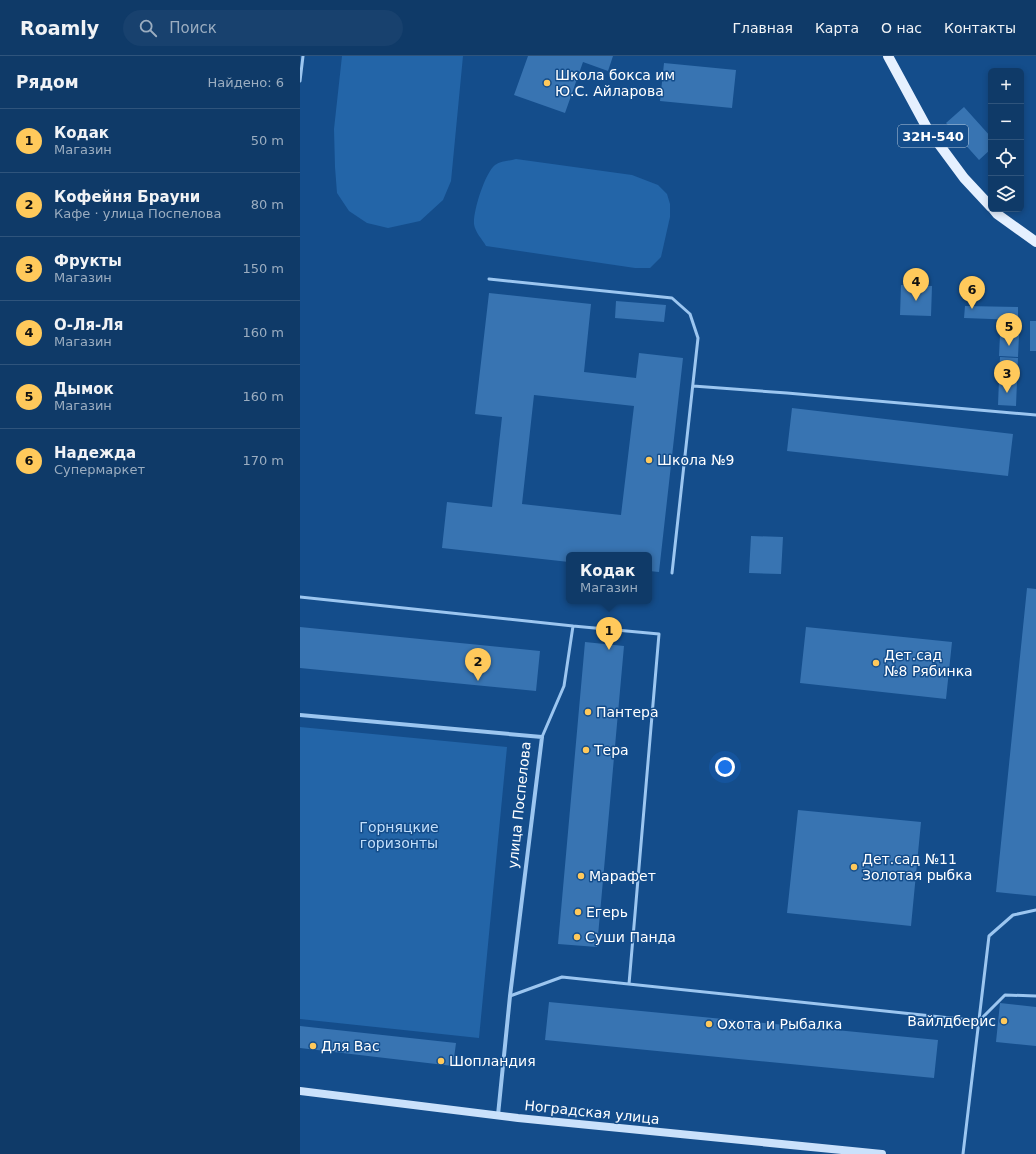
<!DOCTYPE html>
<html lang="ru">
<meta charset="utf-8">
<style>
:root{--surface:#0f3a68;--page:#18416e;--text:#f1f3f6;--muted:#9badc0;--line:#2f547c;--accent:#ffc95b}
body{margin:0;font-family:"DejaVu Sans",sans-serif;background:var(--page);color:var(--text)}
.controls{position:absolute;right:12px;top:12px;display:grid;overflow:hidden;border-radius:6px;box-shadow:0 2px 6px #0003}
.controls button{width:36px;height:36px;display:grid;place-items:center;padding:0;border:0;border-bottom:1px solid var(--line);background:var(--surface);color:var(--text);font:20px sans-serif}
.you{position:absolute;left:425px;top:711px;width:14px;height:14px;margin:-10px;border:3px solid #fff;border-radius:50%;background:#1a73e8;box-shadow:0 0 0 6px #1a73e833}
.badge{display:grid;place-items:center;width:26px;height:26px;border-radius:50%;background:var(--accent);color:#111;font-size:13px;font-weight:700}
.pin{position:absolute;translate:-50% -33px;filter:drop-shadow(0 1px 2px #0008)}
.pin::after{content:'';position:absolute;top:21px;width:14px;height:12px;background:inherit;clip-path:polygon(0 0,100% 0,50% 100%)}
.popup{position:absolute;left:266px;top:496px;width:86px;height:52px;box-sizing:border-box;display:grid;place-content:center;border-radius:6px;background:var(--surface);filter:drop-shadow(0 1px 3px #0005);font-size:13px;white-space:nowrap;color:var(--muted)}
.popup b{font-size:15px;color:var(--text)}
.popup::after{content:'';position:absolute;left:50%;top:100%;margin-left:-8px;border:8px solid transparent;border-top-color:var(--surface)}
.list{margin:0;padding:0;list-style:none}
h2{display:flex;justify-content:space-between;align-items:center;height:52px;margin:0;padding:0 16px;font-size:17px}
h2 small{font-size:13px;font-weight:400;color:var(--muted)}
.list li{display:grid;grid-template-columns:26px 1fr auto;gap:12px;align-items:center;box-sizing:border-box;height:64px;padding:0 16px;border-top:1px solid var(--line)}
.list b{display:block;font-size:15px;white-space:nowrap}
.list p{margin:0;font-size:13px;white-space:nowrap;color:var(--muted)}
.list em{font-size:13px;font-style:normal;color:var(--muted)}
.icon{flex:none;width:22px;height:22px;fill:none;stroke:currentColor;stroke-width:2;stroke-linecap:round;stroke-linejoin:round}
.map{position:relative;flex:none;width:736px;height:1098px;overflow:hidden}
header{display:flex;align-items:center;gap:24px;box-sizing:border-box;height:56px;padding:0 20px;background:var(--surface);border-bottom:1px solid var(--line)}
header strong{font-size:19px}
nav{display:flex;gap:22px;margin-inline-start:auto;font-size:14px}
.search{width:280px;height:36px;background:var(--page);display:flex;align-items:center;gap:10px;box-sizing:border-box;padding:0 14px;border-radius:22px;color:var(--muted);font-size:15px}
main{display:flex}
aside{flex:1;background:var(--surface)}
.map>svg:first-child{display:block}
</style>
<header>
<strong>Roamly</strong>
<div class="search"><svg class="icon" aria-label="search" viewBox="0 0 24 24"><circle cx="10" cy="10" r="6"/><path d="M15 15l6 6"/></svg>Поиск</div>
<nav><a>Главная</a><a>Карта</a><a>О нас</a><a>Контакты</a></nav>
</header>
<main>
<aside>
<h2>Рядом<small>Найдено: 6</small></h2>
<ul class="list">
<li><span class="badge">1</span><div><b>Кодак</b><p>Магазин</p></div><em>50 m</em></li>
<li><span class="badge">2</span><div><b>Кофейня Брауни</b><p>Кафе · улица Поспелова</p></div><em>80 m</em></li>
<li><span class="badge">3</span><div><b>Фрукты</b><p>Магазин</p></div><em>150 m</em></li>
<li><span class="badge">4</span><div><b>О-Ля-Ля</b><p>Магазин</p></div><em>160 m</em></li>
<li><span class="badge">5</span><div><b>Дымок</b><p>Магазин</p></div><em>160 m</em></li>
<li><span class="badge">6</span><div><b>Надежда</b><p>Супермаркет</p></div><em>170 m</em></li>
</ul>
</aside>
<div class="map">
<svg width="736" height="1098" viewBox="0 0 736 1098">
<rect width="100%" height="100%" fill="#144d8b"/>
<path fill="#2365a8" d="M42,0H163L151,125L143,144L120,165L88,172L67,167L49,155L37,137L35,111L34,73Z
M216,103L332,119L358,129L367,138L370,148V161L361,201L350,212H335L186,190C182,183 175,176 174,168C173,155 185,117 195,109C201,105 209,105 216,103Z
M0,671L207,691L179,982L0,963Z"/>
<path fill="#3874b2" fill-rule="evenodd" d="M228,0H313L308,15L283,6L265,57L214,39Z
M364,7L436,14L432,52L360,45Z
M664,51L691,81V93L679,104L646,67Z
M601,229L632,230L631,260L600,259Z
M189,237L291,248L284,316L336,322L339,297L383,302L359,516L349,515V499H269V506L142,492L147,446L192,451L202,361L175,358ZM234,339L334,350L321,459L222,448Z
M316,245L366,249L364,266L315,262Z
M665,250L718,251V264L664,262Z
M730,265H736V295H730Z
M700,279H719L718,301L699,300Z
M700,301L718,302L717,323H699Z
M699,324L717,325L716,350L698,349Z
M492,352L713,378L708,420L487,395Z
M451,480L483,481L481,518L449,517Z
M727,532L736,533V840L696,836Z
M0,571L240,595L236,635L0,612Z
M506,571L652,586L646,643L500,627Z
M285,586L324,590L297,891L258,888Z
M498,754L621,766L611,870L487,857Z
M249,946L638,984L634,1022L245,984Z
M700,947L736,951V990L696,986Z
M0,970L156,987L153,1010L0,992Z"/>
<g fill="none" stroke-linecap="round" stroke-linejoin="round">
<path stroke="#9cc6f0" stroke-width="3" d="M0,25L3,0
M189,223L372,242L390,258L398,282L372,517
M393,330L487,337L736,359
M0,541L273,570
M242,681L264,630L273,570L359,578L329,928
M210,940L262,921L679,965
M679,965L705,939L736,940
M663,1098L689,880L713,859L736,854"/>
<path stroke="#9cc6f0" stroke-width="4" d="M0,659L242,681L210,940L198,1059"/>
<path stroke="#cae1fb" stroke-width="8" d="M0,1035L218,1062L582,1098"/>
<path stroke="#e5f0ff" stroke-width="10" d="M588,0L627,72L664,122L691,151
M693,153L697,158L736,186"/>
</g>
<g fill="#ffc95b" stroke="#144d8b" stroke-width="1.5">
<circle cx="247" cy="27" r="4"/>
<circle cx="349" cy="404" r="4"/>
<circle cx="576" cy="607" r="4"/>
<circle cx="288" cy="656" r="4"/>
<circle cx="286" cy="694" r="4"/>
<circle cx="554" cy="811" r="4"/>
<circle cx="281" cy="820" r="4"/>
<circle cx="278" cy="856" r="4"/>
<circle cx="277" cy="881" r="4"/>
<circle cx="704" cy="965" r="4"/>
<circle cx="409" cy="968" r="4"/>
<circle cx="13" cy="990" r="4"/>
<circle cx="141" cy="1005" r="4"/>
</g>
<g text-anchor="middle" stroke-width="3" stroke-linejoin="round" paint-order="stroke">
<rect fill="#144d8b" stroke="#b8cadc" stroke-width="1" x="598" y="69" width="70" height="22" rx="3"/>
<g font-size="13" font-weight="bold" fill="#fff">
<text x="633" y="85">32Н-540</text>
</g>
<g font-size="14" fill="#fff" stroke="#144d8b" text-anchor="start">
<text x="255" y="24">Школа бокса им<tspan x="255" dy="16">Ю.С. Айларова</tspan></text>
<text x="357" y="409">Школа №9</text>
<text x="584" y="604">Дет.сад<tspan x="584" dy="16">№8 Рябинка</tspan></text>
<text x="296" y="661">Пантера</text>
<text x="294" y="699">Тера</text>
<text x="562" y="808">Дет.сад №11<tspan x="562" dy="16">Золотая рыбка</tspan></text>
<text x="289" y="825">Марафет</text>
<text x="286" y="861">Егерь</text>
<text x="285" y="886">Суши Панда</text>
<text x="696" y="970" text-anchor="end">Вайлдберис</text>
<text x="417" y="973">Охота и Рыбалка</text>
<text x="21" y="995">Для Вас</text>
<text x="149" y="1010">Шопландия</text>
</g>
<g font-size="14" fill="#fff" stroke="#144d8b">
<text transform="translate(219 749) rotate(-84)" y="5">улица Поспелова</text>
<text transform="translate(292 1056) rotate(6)" y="5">Ноградская улица</text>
</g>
<g font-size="14" fill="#c3dffb" stroke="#144d8b">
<text x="99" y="776">Горняцкие<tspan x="99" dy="16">горизонты</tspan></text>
</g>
</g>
</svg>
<div class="controls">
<button>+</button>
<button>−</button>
<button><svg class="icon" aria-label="locate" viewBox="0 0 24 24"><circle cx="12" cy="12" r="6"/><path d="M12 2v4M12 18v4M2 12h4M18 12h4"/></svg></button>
<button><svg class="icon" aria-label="layers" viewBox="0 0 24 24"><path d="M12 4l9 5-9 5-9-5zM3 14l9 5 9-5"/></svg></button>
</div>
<div class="you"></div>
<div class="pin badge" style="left:309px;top:594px">1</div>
<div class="popup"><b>Кодак</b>Магазин</div>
<div class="pin badge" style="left:178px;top:625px">2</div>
<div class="pin badge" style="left:707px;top:337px">3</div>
<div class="pin badge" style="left:616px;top:245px">4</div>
<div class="pin badge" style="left:709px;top:290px">5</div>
<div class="pin badge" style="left:672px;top:253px">6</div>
</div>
</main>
